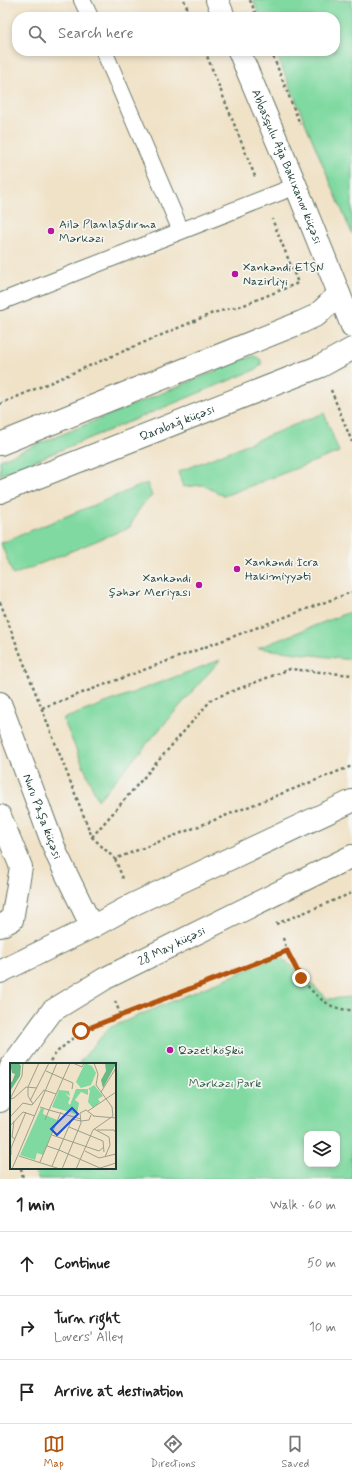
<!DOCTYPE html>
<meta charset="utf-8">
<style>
:root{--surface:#fff;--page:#f2f2f2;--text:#222;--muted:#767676;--line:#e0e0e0;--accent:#b45309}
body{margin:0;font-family:Mynerve,sans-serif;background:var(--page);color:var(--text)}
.controls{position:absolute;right:12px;bottom:12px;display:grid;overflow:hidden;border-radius:8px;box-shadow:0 2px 6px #0003}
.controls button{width:36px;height:36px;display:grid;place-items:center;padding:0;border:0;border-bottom:1px solid var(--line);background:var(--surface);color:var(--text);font:20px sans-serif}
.stop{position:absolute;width:12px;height:12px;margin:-9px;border:3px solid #b45309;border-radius:50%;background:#fff}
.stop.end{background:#b45309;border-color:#fff;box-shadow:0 1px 4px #0008}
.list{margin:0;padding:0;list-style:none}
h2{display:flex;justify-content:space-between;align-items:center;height:52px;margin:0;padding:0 16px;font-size:17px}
h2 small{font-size:13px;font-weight:400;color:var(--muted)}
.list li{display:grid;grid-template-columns:26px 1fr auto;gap:12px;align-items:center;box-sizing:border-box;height:64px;padding:0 16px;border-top:1px solid var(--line)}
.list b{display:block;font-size:15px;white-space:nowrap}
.list p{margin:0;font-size:13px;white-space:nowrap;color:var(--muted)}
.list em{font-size:13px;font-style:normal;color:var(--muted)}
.icon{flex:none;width:22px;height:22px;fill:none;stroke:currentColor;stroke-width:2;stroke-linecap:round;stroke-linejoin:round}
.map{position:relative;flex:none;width:352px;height:1179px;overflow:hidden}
.search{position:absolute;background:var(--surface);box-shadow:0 2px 6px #0003;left:12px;right:12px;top:12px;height:44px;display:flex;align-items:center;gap:10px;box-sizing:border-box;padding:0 14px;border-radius:16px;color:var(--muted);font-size:15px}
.sheet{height:244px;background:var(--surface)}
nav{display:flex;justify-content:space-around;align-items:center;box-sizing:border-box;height:56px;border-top:1px solid var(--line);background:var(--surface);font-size:11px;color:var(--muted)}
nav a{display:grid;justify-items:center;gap:2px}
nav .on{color:var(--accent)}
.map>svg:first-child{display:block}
</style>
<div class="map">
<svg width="352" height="1179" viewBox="0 0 352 1179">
<rect width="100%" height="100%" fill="#f6f6f2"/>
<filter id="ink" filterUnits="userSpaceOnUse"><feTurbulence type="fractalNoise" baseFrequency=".025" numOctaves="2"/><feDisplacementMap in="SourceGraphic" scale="8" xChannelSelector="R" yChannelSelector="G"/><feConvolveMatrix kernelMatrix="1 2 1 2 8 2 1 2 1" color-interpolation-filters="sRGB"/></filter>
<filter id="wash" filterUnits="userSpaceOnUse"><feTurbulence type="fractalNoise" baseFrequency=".012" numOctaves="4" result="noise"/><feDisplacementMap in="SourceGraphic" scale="16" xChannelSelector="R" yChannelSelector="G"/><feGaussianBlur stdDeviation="0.9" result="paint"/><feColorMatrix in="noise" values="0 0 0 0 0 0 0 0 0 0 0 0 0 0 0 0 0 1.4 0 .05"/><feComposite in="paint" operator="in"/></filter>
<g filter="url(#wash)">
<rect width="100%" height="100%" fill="#f0e2c7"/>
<path fill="#7fd9a0" stroke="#4f8b6a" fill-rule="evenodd" d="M253,0H352V234L275,51H335V17H260Z
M252,356L257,357L261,360V365L257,369L0,475V460Z
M324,413L339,452L224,496L203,485L183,487L178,472Z
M147,483L152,496C141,504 135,516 130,527L13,575L1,543Z
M352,611V660L258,648Z
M220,660L98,800L63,719Z
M280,956L328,999L352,997V1179H37L35,1168H115V1064H78L109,1028ZM307,1134H337V1164H307Z"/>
</g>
<g filter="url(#ink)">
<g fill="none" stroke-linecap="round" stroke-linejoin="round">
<defs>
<path id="lane" d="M82,0L90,17
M104,51L181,231
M0,302L296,186"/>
<g id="street">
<path d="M0,444L302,322L317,315L339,294"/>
<path id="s1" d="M0,492L321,366L352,349"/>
<path id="s2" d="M0,703L57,855L92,927"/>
<path d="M0,816L21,867L12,920L0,926"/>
</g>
<g id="secondary">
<path d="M217,0L224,17"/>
<path id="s3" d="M239,51L296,186L352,326"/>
<path d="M0,972L92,927L134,904L352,801"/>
<path id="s4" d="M13,1064L52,1011L106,978L352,856"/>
<path d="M0,1101L11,1067"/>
</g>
</defs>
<use href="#lane" stroke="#687767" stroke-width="18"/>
<use href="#street" stroke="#687767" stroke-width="24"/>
<use href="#secondary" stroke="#687767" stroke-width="24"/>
<path stroke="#687767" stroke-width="2.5" stroke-dasharray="3 3" stroke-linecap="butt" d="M184,0L191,17
M250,0L257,17
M205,51L256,179
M271,51L300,124
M331,390L352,442
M0,404L213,313L244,305L298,283L272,219
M0,602L92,837L115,859L352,766
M42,708L352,592
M92,837L212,699L290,669L352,675
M115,859L124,881
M276,924L352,893
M283,938C292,968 316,1011 352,1010
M115,1001L121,1016
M50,1061L57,1052L81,1031L287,951
M21,1168L23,1179"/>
<use href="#lane" stroke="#fff" stroke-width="16"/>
<use href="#street" stroke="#fff" stroke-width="22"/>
<use href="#secondary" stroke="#fff" stroke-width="22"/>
</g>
</g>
<g fill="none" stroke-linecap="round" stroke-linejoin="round" filter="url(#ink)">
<path stroke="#b45309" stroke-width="5" d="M81,1031L287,951L301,978"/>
</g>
<g fill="#b5179e" stroke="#f6f6f2" stroke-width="1.5">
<circle cx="51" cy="231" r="4"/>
<circle cx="235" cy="274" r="4"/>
<circle cx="237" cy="569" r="4"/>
<circle cx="199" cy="585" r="4"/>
<circle cx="170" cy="1050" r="4"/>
</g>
<g text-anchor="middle" stroke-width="3.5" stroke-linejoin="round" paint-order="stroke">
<g font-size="12" fill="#1f3d34" stroke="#f6f6f2">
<text dy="4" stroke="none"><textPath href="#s3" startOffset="125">Abbasqulu Ağa Bakıxanov küçəsi</textPath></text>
<text dy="4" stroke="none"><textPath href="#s1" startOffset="190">Qarabağ küçəsi</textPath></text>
<text dy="4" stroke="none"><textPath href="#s2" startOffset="121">Nuru Paşa küçəsi</textPath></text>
<text dy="4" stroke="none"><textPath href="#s4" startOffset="202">28 May küçəsi</textPath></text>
</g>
<g font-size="12" fill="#1f3d34" stroke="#f6f6f2" text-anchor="start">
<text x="59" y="228">Ailə Planlaşdırma<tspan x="59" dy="14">Mərkəzi</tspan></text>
<text x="243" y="271">Xankəndi ETSN<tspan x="243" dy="14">Nazirliyi</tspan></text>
<text x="245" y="566">Xankəndi İcra<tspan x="245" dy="14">Hakimiyyəti</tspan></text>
<text x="191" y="582" text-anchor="end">Xankəndi<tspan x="191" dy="14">şəhər Meriyası</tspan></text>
<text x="178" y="1054">Qəzet köşkü</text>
</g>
<g font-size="12" fill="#325c4a" stroke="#f6f6f2">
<text x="225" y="1087">Mərkəzi Park</text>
</g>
</g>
<g transform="translate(10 1063)">
<rect width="106" height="106" fill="#f0e2c7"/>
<path d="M75,0L82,3L86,10L81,22L71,25L66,19ZM84,22L93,33L88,36L90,39L83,45L78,39L80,27L78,26V32L71,29L65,37L69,40L67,51L42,44L49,27L59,28L60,33L55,30L60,35L58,40L60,42L66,26H78ZM31,45L34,46L33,51L47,57L33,92L27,90L25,97L10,92Z" fill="#7fd9a0"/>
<path d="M0,0H9L11,3L10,13L0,28V18L2,19L5,11L2,10ZM95,0L106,1L93,25L91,17L96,8Z" fill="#67b986"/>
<path fill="none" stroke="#9ca08c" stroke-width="1" d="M60,0L39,47L71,56M63,0L72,4L74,0M36,8L63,20L62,26M91,29L106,5M0,36L4,35L16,24L27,25M20,38L39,0M23,41L18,33V24L29,0M0,42L1,34L12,13L13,0M30,44L39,47L35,57M78,48L106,29M83,53L106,55M0,54L13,40L22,42L34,27L46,31M4,58L2,74L5,76M71,58L79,57L81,52M0,63L13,49L25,53M59,64L93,78L94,89M84,66L99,74L100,82L95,94M87,67H104L106,70M42,72L89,88L94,84M37,83L49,87M49,87L90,105L106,100M75,88L89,95L106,91M1,92V85L16,49M9,93L50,106M30,99L51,49M42,103L62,56L71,58M2,106L47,0M52,106L71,60L70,50L76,47L84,53M66,106L83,67L103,53L102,44L86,22L88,11L84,0"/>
<path fill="#1d4ed8" fill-opacity="0.15" stroke="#1d4ed8" stroke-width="2" d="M62,45L68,51L47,72L41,66Z"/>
<rect width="106" height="106" fill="none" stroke="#1f3d34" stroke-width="2"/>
</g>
</svg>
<div class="controls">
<button><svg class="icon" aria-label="layers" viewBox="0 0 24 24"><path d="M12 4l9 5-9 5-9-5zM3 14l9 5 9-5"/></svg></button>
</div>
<div class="stop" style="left:81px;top:1031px"></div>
<div class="stop end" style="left:301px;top:978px"></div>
<div class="search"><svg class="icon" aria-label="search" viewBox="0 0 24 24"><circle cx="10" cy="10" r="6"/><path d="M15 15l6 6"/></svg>Search here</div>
</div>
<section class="sheet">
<h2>1 min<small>Walk · 60 m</small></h2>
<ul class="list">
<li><svg class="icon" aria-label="ahead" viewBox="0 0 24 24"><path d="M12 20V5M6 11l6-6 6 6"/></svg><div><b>Continue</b></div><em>50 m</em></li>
<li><svg class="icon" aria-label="right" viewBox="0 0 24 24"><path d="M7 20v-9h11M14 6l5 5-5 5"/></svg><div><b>Turn right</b><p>Lovers' Alley</p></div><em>10 m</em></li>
<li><svg class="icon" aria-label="arrive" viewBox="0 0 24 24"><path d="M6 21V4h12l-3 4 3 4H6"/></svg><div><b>Arrive at destination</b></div></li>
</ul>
</section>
<nav>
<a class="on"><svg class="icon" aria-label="map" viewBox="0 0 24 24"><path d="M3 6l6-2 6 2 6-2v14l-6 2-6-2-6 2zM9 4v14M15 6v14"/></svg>Map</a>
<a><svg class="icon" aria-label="directions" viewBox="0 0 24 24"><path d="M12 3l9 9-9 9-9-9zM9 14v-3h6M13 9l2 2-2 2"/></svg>Directions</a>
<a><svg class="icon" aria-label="saved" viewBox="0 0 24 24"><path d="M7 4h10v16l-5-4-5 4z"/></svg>Saved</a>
</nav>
